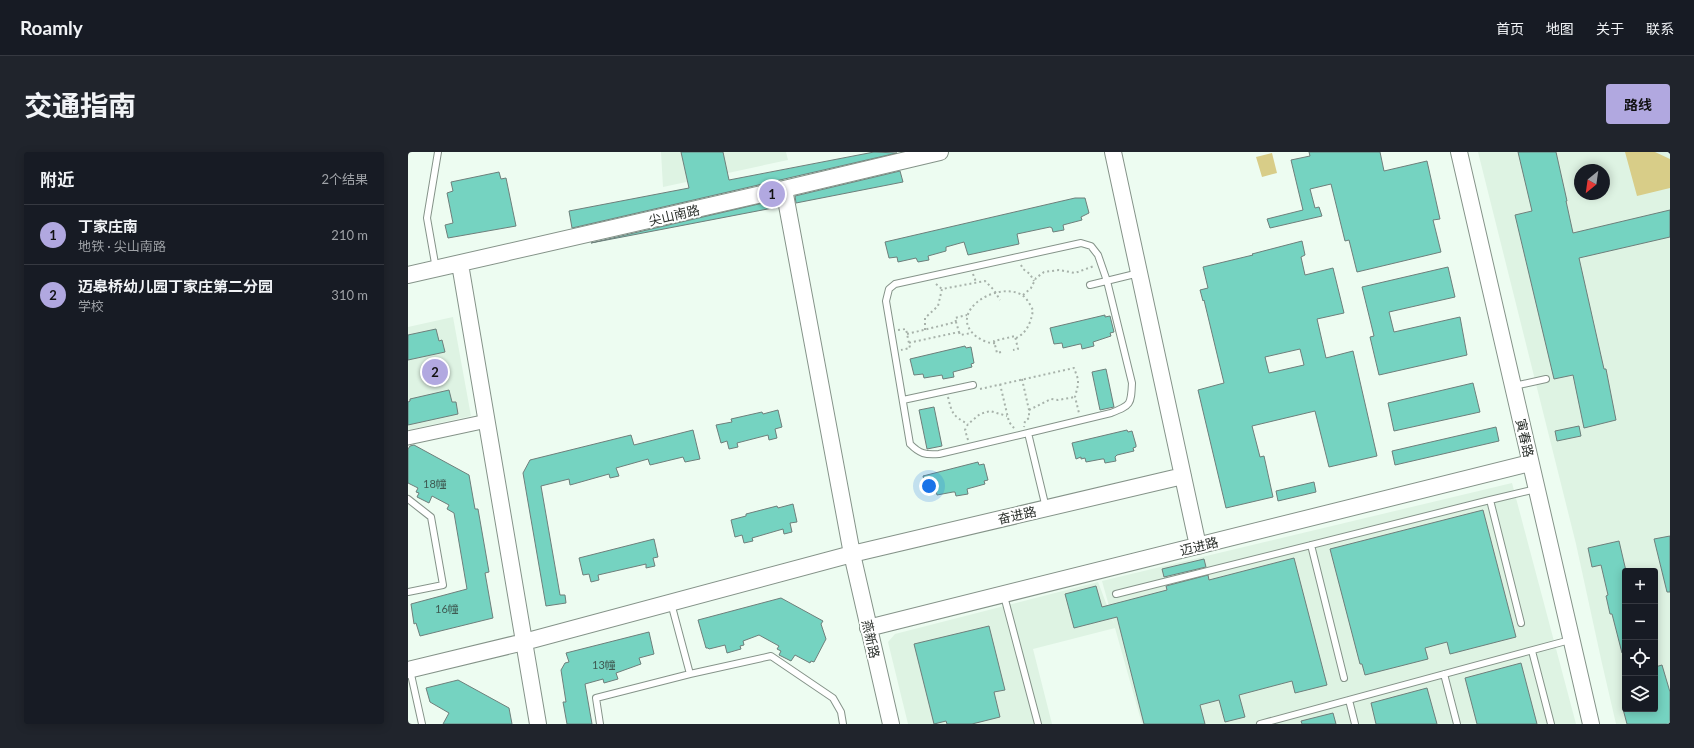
<!DOCTYPE html>
<html lang="zh">
<meta charset="utf-8">
<style>
:root{--surface:#171b24;--page:#20242c;--text:#f1f3f6;--muted:#9ea1a6;--line:#363941;--accent:#b1a8e0}
body{margin:0;font-family:Lato,"Noto Sans SC",sans-serif;background:var(--page);color:var(--text)}
.controls{position:absolute;right:12px;bottom:12px;display:grid;overflow:hidden;border-radius:4px;box-shadow:0 2px 10px #0003}
.controls button{width:36px;height:36px;display:grid;place-items:center;padding:0;border:0;border-bottom:1px solid var(--line);background:var(--surface);color:var(--text);font:20px sans-serif}
.compass{position:absolute;left:1166px;top:12px;width:36px;height:36px;border-radius:50%;background:var(--surface);box-shadow:0 2px 10px #0003;rotate:209deg}
.you{position:absolute;left:521px;top:334px;width:14px;height:14px;margin:-10px;border:3px solid #fff;border-radius:50%;background:#1a73e8;box-shadow:0 0 0 6px #1a73e833}
.badge{display:grid;place-items:center;width:26px;height:26px;border-radius:50%;background:var(--accent);color:#111;font-size:13px;font-weight:700}
.pin{position:absolute;translate:-50% -50%;border:2px solid #fff;box-shadow:0 1px 4px #0006}
.list{margin:0;padding:0;list-style:none}
h2{display:flex;justify-content:space-between;align-items:center;height:52px;margin:0;padding:0 16px;font-size:17px}
h2 small{font-size:13px;font-weight:400;color:var(--muted)}
.list li{display:grid;grid-template-columns:26px 1fr auto;gap:12px;align-items:center;box-sizing:border-box;height:60px;padding:0 16px;border-top:1px solid var(--line)}
.list b{display:block;font-size:15px;white-space:nowrap}
.list p{margin:0;font-size:13px;white-space:nowrap;color:var(--muted)}
.list em{font-size:13px;font-style:normal;color:var(--muted)}
.icon{flex:none;width:22px;height:22px;fill:none;stroke:currentColor;stroke-width:2;stroke-linecap:round;stroke-linejoin:round}
.map{position:relative;flex:none;width:1262px;height:572px;overflow:hidden;border-radius:4px}
header{display:flex;align-items:center;gap:24px;box-sizing:border-box;height:56px;padding:0 20px;background:var(--surface);border-bottom:1px solid var(--line)}
header strong{font-size:19px}
nav{display:flex;gap:22px;margin-inline-start:auto;font-size:14px}
.intro{display:flex;align-items:center;justify-content:space-between;box-sizing:border-box;height:96px;padding:0 24px}
h1{margin:0;font-size:28px}
.button{padding:10px 18px;border-radius:4px;background:var(--accent);color:#111;font-size:14px;font-weight:700}
main{display:flex;gap:24px;padding:0 24px}
aside{flex:1;background:var(--surface);border-radius:4px;box-shadow:0 2px 10px #0003}
.map>svg:first-child{display:block}
</style>
<header>
<strong>Roamly</strong>
<nav><a>首页</a><a>地图</a><a>关于</a><a>联系</a></nav>
</header>
<div class="intro"><h1>交通指南</h1><a class="button">路线</a></div>
<main>
<aside>
<h2>附近<small>2个结果</small></h2>
<ul class="list">
<li><span class="badge">1</span><div><b>丁家庄南</b><p>地铁 · 尖山南路</p></div><em>210 m</em></li>
<li><span class="badge">2</span><div><b>迈皋桥幼儿园丁家庄第二分园</b><p>学校</p></div><em>310 m</em></li>
</ul>
</aside>
<div class="map">
<svg width="1262" height="572" viewBox="0 0 1262 572">
<rect width="100%" height="100%" fill="#edfcf1"/>
<path fill="#def3e3" fill-rule="evenodd" d="M253,0H378L380,8L255,35Z
M1070,0H1262V572H1208L1193,507L1168,392ZM1172,18H1196V42H1172ZM1217,419H1247V557H1217Z
M45,165L63,264L0,278V175Z
M1104,331L1168,572H734L707,476L625,497L644,572H500L480,490L487,482L690,430L706,472L694,429Z"/>
<path fill="#d8cd88" d="M1217,0H1247L1262,7V36L1229,44Z
M864,1L869,21L854,25L848,5Z"/>
<path fill="#75d3c1" stroke="#6e7f7b" fill-rule="evenodd" d="M273,0H315L321,28L466,0L489,1L164,76L161,59L281,36Z
M901,0H972L976,19L1019,9L1032,67L1025,68L1033,100L949,120L941,88L937,89L923,32L902,37L907,56L911,55L914,64L862,76L859,67L895,58L883,8L902,4Z
M1110,0H1148L1159,49H1158L1165,81L1262,58V85L1171,106L1196,217H1198L1208,268L1176,276L1165,223L1146,227L1107,63L1124,59Z
M492,19L495,30L388,51L387,44Z
M91,20L93,27L98,26L108,74L40,86L37,73L45,71L39,41L45,39L43,30Z
M667,46H677L681,61L673,65L674,68L655,73L656,78L645,80L644,76L642,75L609,82L611,92L560,103L556,90L538,95V99L520,104L521,108L510,110L508,106L490,110L489,105L481,106L477,90Z
M368,48L370,55L183,91Z
M894,89L897,103L893,105L897,123L925,116L936,161L909,167L918,206L945,199L969,304L921,315L907,259L844,274L852,305L856,304L865,345L818,356L790,238L816,231L796,148L795,149L792,138L800,136L795,115L845,103L844,102ZM892,197L896,213L861,221L857,205Z
M1040,115L1047,145L981,160L986,180L1052,165L1059,203L971,223L962,185L966,184L954,135Z
M697,163V165L702,164L706,180L702,181L703,184L685,190L686,194L674,197L673,192H672L655,196L654,191L646,192L642,176Z
M28,177L31,189L34,188L37,200L0,208V183Z
M557,194L558,196L563,195L566,211L563,212L564,215L545,220L546,225L535,227L534,223L516,226L515,222L506,223L502,207Z
M698,217L706,255L692,258L684,220Z
M1065,231L1072,260L986,279L980,251Z
M41,238L44,250H48L50,262L0,273V250L2,249V247Z
M526,255L534,294L519,297L511,258Z
M370,258L374,275L367,277L369,286L361,288L360,283L329,291L330,295L321,297L319,289L313,291L308,273L324,270L323,267L354,260L355,262Z
M1171,274L1173,284L1149,289L1147,279Z
M1088,275L1091,289L987,313L984,299Z
M285,278L292,307L277,310L275,305L242,313L240,307L208,316L211,324L202,326L201,322L162,333L161,327L133,334L152,443H157L158,451L138,454L115,321L122,308L223,283L226,293Z
M719,278L720,280L724,279L728,293V295L725,296L726,299L709,303L707,305L708,309L697,311L696,307H694L678,310L677,306L673,307V305L668,307L664,291Z
M6,293L61,323L67,357H70L81,420L77,421L85,466L12,484L8,471L6,472L3,452L59,437L46,361L39,357L41,353L24,344L21,351L9,345L11,341L8,340L10,336L0,331V297L2,294Z
M570,310L571,313L576,312L580,328L576,329L577,332L559,337L560,342L548,344L547,340H545L529,343L528,339L525,340L524,338L519,340L515,324Z
M906,330L908,340L870,349L868,339Z
M385,352L389,370L382,371L384,380L376,382L375,377L344,386L345,389L336,391L334,383L327,385L323,368L338,364V362L369,354L370,356Z
M1075,358L1108,485L1042,502L1039,490L1017,496L1020,507L957,523L954,512H952L922,397Z
M1262,384V440H1259L1246,387Z
M246,387L250,405L245,406L247,414L238,416V412L190,423L191,428L183,430L181,422L175,423L171,406Z
M1211,389L1218,419H1217V501H1214L1204,462H1202L1198,444L1200,443L1193,413L1184,415L1180,396Z
M886,406L919,533L887,541L884,529L831,543L837,565L817,570L811,548L792,553L797,572H736L709,465L666,476L657,442L688,434L694,455L759,438L758,434L800,423L801,428Z
M796,407L798,415L756,425L754,417Z
M373,446L415,469L413,472L418,487L406,510L403,509L402,511L387,503L383,509L371,503L373,499L369,497L371,494L351,483L335,489L336,493L332,494L333,497L319,501L317,493L301,497L300,496H298L290,468Z
M581,474L597,538L586,540L592,565L564,572H539L538,569L526,572L506,492Z
M241,480L246,502L231,506L233,512L208,521L210,527L196,531L195,527L177,532L184,572H159L155,550H158L153,518L157,511L161,510L158,501Z
M1113,511L1129,572H1069L1057,526Z
M1254,513L1262,540V572H1219L1215,557H1247V515Z
M50,528L101,556L104,572H35L41,561L22,550L18,536Z
M1019,536L1029,572H968L963,551Z
M925,561L928,572H894L893,569Z"/>
<g fill="none" stroke-linecap="round" stroke-linejoin="round">
<defs>
<path id="service" d="M28,117L19,66L30,0
M682,133L731,121
M1106,234L1138,227
M495,248L565,233
M620,281L531,302C517,303 512,302 502,292L478,149L481,137L487,132L673,91L683,94L690,103L699,129L724,231C723,253 723,253 703,261L620,281L638,356
M0,347L23,365L35,433L0,440
M1082,348L1128,337
M903,393L936,526
M708,442L1082,348L1113,471
M596,444L630,572
M263,451L282,522L363,504L425,546L433,560L435,572
M1124,499L1143,572
M2,518L14,572
M1036,522L1049,572
M941,548L947,572
M192,572L188,546L282,522
M852,572L1162,488"/>
<path id="minor" d="M0,286L79,269"/>
<path id="tertiary" d="M705,0L790,394
M1051,0L1183,572
M376,37L444,402L483,572
M52,112L130,572
M0,123L376,37L532,0
M460,476L1122,311
M0,518L116,490L444,402L775,324"/>
</defs>
<use href="#service" stroke="#859389" stroke-width="8"/>
<use href="#minor" stroke="#859389" stroke-width="15"/>
<use href="#tertiary" stroke="#859389" stroke-width="18"/>
<path stroke="#a7b2aa" stroke-width="2" stroke-dasharray="2 3" stroke-linecap="butt" d="M613,113L615,117L622,122L626,129
M565,122L568,130
M528,132L534,137
M615,143L623,136L628,126L636,120L651,118L667,121L686,114
M548,170L547,166L559,163
M490,178L498,177L502,196L493,198
M517,178V166L530,154L534,137L577,129L586,138L592,148
M551,180L552,183L564,181
M499,182L548,170L551,180L500,191
M587,191C581,192 574,188 569,185C537,161 589,128 614,143C619,146 622,153 625,158C623,170 619,181 608,186
M593,200L589,201L586,189L607,184L610,197L605,198
M614,227L621,258V266L617,269L616,275
M592,232L601,270L606,276
M572,237L666,216L670,227V233L667,245L671,261
M540,245C544,262 545,264 560,272
M621,258L643,247L650,248L667,245
M560,288L557,278L560,272L572,262L582,259L599,264"/>
<use href="#service" stroke="#fff" stroke-width="6"/>
<use href="#minor" stroke="#fff" stroke-width="13"/>
<use href="#tertiary" stroke="#fff" stroke-width="16"/>
</g>
<g text-anchor="middle" stroke-width="4" stroke-linejoin="round" paint-order="stroke">
<g font-size="11" fill="#3e5951">
<text x="27" y="336">18幢</text>
<text x="39" y="461">16幢</text>
<text x="196" y="517">13幢</text>
</g>
<g font-size="13" fill="#2b302c" stroke="#fff">
<text transform="translate(266 63) rotate(-13)" y="5">尖山南路</text>
<text transform="translate(1117 286) rotate(77)" y="5">寅春路</text>
<text transform="translate(609 363) rotate(-13)" y="5">奋进路</text>
<text transform="translate(791 394) rotate(-14)" y="5">迈进路</text>
<text transform="translate(463 487) rotate(77)" y="5">燕新路</text>
</g>
</g>
</svg>
<div class="controls">
<button>+</button>
<button>−</button>
<button><svg class="icon" aria-label="locate" viewBox="0 0 24 24"><circle cx="12" cy="12" r="6"/><path d="M12 2v4M12 18v4M2 12h4M18 12h4"/></svg></button>
<button><svg class="icon" aria-label="layers" viewBox="0 0 24 24"><path d="M12 4l9 5-9 5-9-5zM3 14l9 5 9-5"/></svg></button>
</div>
<svg class="compass" viewBox="-18 -18 36 36"><path d="M0-13l5 13h-10z" fill="#e53935"/><path d="M0 13l5-13h-10z" fill="#9ea1a6"/></svg>
<div class="you"></div>
<div class="pin badge" style="left:364px;top:42px">1</div>
<div class="pin badge" style="left:27px;top:220px">2</div>
</div>
</main>
